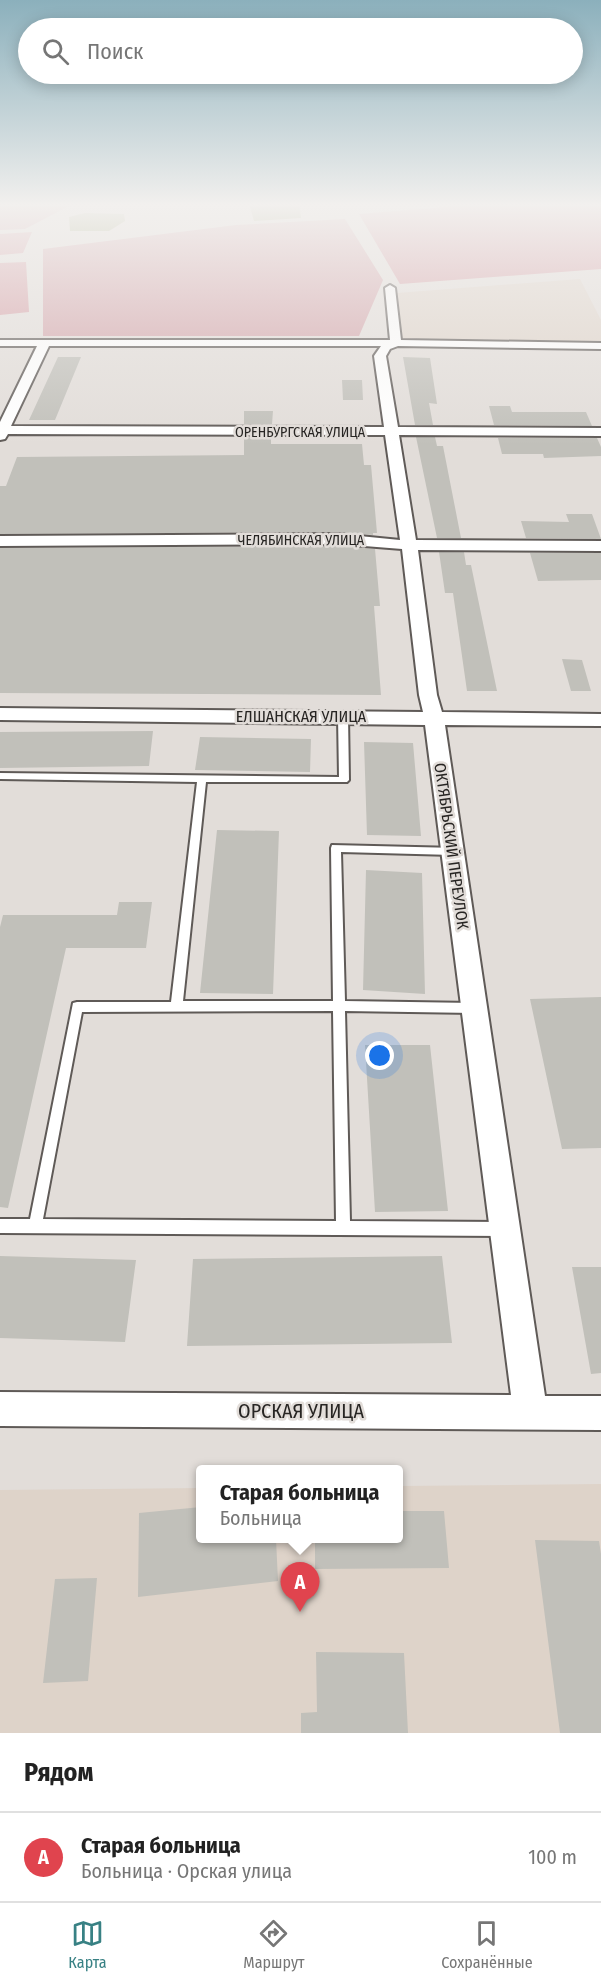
<!DOCTYPE html>
<html lang="ru">
<meta charset="utf-8">
<style>
:root{--surface:#fff;--page:#f2f2f2;--text:#222;--muted:#767676;--line:#e0e0e0;--accent:#388184}
body{margin:0;font-family:"Fira Sans Condensed",sans-serif;background:var(--page);color:var(--text)}
.you{position:absolute;left:380px;top:1056px;width:21px;height:21px;margin:-15px;border:4px solid #fff;border-radius:50%;background:#1a73e8;box-shadow:0 0 0 9px #1a73e833}
.badge{display:grid;place-items:center;width:39px;height:39px;border-radius:50%;background:var(--accent);color:#fff;font-size:20px;font-weight:700}
.pin{position:absolute;translate:-50% -50px;filter:drop-shadow(0 2px 3px #0008)}
.pin::after{content:'';position:absolute;top:32px;width:21px;height:18px;background:inherit;clip-path:polygon(0 0,100% 0,50% 100%)}
.popup{position:absolute;left:196px;top:1465px;width:207px;height:78px;box-sizing:border-box;display:grid;place-content:center;border-radius:6px;background:var(--surface);filter:drop-shadow(0 2px 4px #0005);font-size:20px;white-space:nowrap;color:var(--muted)}
.popup b{font-size:22px;color:var(--text)}
.popup::after{content:'';position:absolute;left:50%;top:100%;margin-left:-12px;border:12px solid transparent;border-top-color:var(--surface)}
.list{margin:0;padding:0;list-style:none}
h2{display:flex;justify-content:space-between;align-items:center;height:78px;margin:0;padding:0 24px;font-size:26px}
h2 small{font-size:20px;font-weight:400;color:var(--muted)}
.list li{display:grid;grid-template-columns:39px 1fr auto;gap:18px;align-items:center;box-sizing:border-box;height:90px;padding:0 24px;border-top:2px solid var(--line)}
.list b{display:block;font-size:22px;white-space:nowrap}
.list p{margin:0;font-size:20px;white-space:nowrap;color:var(--muted)}
.list em{font-size:20px;font-style:normal;color:var(--muted)}
.icon{flex:none;width:33px;height:33px;fill:none;stroke:currentColor;stroke-width:2;stroke-linecap:round;stroke-linejoin:round}
.map{position:relative;flex:none;width:601px;height:1733px;overflow:hidden}
.search{position:absolute;background:var(--surface);box-shadow:0 3px 15px #0003;left:18px;right:18px;top:18px;height:66px;display:flex;align-items:center;gap:15px;box-sizing:border-box;padding:0 21px;border-radius:33px;color:var(--muted);font-size:22px}
.sheet{height:168px;background:var(--surface)}
nav{display:flex;justify-content:space-around;align-items:center;box-sizing:border-box;height:84px;border-top:2px solid var(--line);background:var(--surface);font-size:16px;color:var(--muted)}
nav a{display:grid;justify-items:center;gap:3px}
nav .on{color:var(--accent)}
.map>svg:first-child{display:block}
</style>
<div class="map">
<svg width="601" height="1733" viewBox="0 0 601 1733">
<rect width="100%" height="100%" fill="#e2ddd9"/>
<path fill="#ded3c9" d="M580,279L601,320V343L402,341L397,293Z
M601,1484V1733H0V1490L201,1488V1538H399V1486Z"/>
<path fill="#d3a4aa" d="M0,203H220L69,206L25,229L0,230Z
M345,219L383,280L359,336H43V249L236,225Z"/>
<path fill="#d59ea5" d="M496,203H601V269L400,284L359,214Z
M32,232L23,253L0,255V234Z
M26,262L29,312L0,315V263Z"/>
<path fill="#9fa97a" d="M249,203H299L301,218L254,221Z
M85,213L124,214L125,221L109,231H70L69,217Z"/>
<path fill="#c1c0ba" d="M58,357H81L55,420H29Z
M403,357L430,358L437,404L429,403L433,425H415Z
M342,380H362L363,400H343Z
M489,406H510L512,412H586L592,426L494,425Z
M244,411H273L272,424H244Z
M244,437H271V444H362L364,465H371L377,533H373V535L339,532L0,534V486H6L17,457L244,455Z
M416,437H435L437,446H443L461,538H437Z
M498,438H597L601,447V456L544,458L543,454H502Z
M566,514H592L601,539L526,538L521,521L569,522Z
M339,546L375,549L380,606H374L381,695L0,693V548Z
M439,552H464L466,565H471L497,691H467L453,593H445Z
M530,553H601V580L538,581Z
M562,659L582,660L591,691H571Z
M153,731L149,766L0,768V732Z
M200,737L311,739L310,772L195,770Z
M364,742L413,743L421,836L367,835Z
M217,830L279,831L273,994L200,993Z
M366,870L422,873L425,994L363,990Z
M119,902H152L146,948H66L8,1208L0,1207V927L3,915H117Z
M601,997V1148L562,1149L530,999Z
M365,1045H430L448,1211L375,1212Z
M0,1256L136,1260L125,1342L0,1338Z
M442,1256L452,1343L187,1346L193,1259Z
M572,1267H601V1373L591,1374Z
M201,1507V1539H276L278,1581L138,1597L139,1513Z
M399,1511H444L449,1568L315,1569V1539H399Z
M535,1540L599,1541L601,1554V1733H560Z
M97,1578L88,1681L43,1683L55,1579Z
M316,1652L404,1653L408,1733H301V1713L317,1712Z"/>
<g fill="none" stroke-linecap="round" stroke-linejoin="round">
<defs>
<path id="service" d="M343,713L348,716L349,780L347,782H206L183,1001H333L331,848L332,845L457,848L458,851L453,855L341,852L345,1001L474,1003L478,1004L480,1008L478,1012L474,1013L345,1011L350,1221L504,1222L509,1224L511,1229L509,1234L504,1236L0,1233V1219H30L73,1003L77,1002H171L197,782L0,779V773L339,777L338,716ZM333,1011L336,1221L43,1219L82,1012Z"/>
<path id="minor" d="M390,285L395,288L401,340L601,343V349L398,346L390,349L386,356L398,427L601,428V436L399,435L416,540L601,541V551L418,550L437,695L442,712L601,714V726L445,725L545,1396H601V1430L0,1426V1392L511,1395L425,725L0,720V708L423,712L419,695L402,549L339,544L0,546V536L339,534L400,540L385,435L8,434L5,439L0,440V422L37,346H0V340H390L385,288ZM49,346H381L374,356L384,427L11,426Z"/>
</defs>
<use href="#service" stroke="#5f5a57" stroke-width="4"/>
<use href="#minor" stroke="#5f5a57" stroke-width="4"/>
<use href="#service" fill="#fff" fill-rule="evenodd"/>
<use href="#minor" fill="#fff" fill-rule="evenodd"/>
</g>
<linearGradient id="sky" x2="0" y2="1"><stop stop-color="#8bb0bc"/><stop offset="0.46" stop-color="#f2f0ee"/><stop offset="1" stop-color="#f2f0ee" stop-opacity="0"/></linearGradient>
<rect width="601" height="445" fill="url(#sky)"/>
<g text-anchor="middle" stroke-width="5" stroke-linejoin="round" paint-order="stroke">
<g font-size="14" fill="#272523" stroke="#e2ddd9">
<text x="300" y="437">ОРЕНБУРГСКАЯ УЛИЦА</text>
<text x="301" y="545">ЧЕЛЯБИНСКАЯ УЛИЦА</text>
</g>
<g font-size="16" fill="#272523" stroke="#e2ddd9">
<text x="301" y="722">ЕЛШАНСКАЯ УЛИЦА</text>
<text transform="translate(452 846) rotate(82)" y="6">ОКТЯБРЬСКИЙ ПЕРЕУЛОК</text>
</g>
<g font-size="20" fill="#272523" stroke="#e2ddd9">
<text x="301" y="1418">ОРСКАЯ УЛИЦА</text>
</g>
</g>
</svg>
<div class="you"></div>
<div class="pin badge" style="left:300px;top:1612px;background:#e0444e">A</div>
<div class="popup"><b>Старая больница</b>Больница</div>
<div class="search"><svg class="icon" aria-label="search" viewBox="0 0 24 24"><circle cx="10" cy="10" r="6"/><path d="M15 15l6 6"/></svg>Поиск</div>
</div>
<section class="sheet">
<h2>Рядом<small></small></h2>
<ul class="list">
<li><span class="badge" style="background:#e0444e">A</span><div><b>Старая больница</b><p>Больница · Орская улица</p></div><em>100 m</em></li>
</ul>
</section>
<nav>
<a class="on"><svg class="icon" aria-label="map" viewBox="0 0 24 24"><path d="M3 6l6-2 6 2 6-2v14l-6 2-6-2-6 2zM9 4v14M15 6v14"/></svg>Карта</a>
<a><svg class="icon" aria-label="directions" viewBox="0 0 24 24"><path d="M12 3l9 9-9 9-9-9zM9 14v-3h6M13 9l2 2-2 2"/></svg>Маршрут</a>
<a><svg class="icon" aria-label="saved" viewBox="0 0 24 24"><path d="M7 4h10v16l-5-4-5 4z"/></svg>Сохранённые</a>
</nav>
